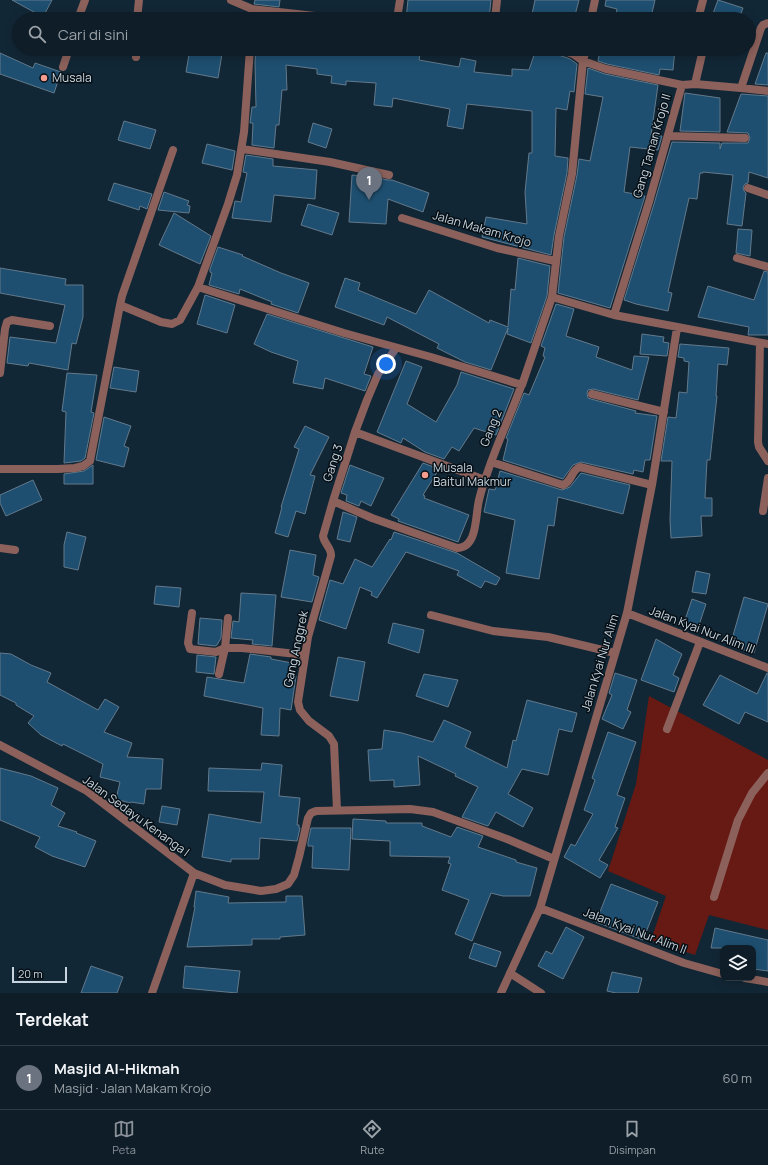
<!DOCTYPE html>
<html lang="id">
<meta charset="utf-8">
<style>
:root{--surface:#0e1d28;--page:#172630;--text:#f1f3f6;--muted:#9ba2a8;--line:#2e3b45;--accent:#8c9099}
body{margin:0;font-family:Manrope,sans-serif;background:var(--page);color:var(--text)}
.controls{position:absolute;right:12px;bottom:12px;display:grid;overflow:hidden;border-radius:8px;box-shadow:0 2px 10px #0003}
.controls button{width:36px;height:36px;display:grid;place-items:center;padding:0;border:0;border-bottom:1px solid var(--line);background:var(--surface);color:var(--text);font:20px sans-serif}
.scale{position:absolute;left:12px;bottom:10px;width:55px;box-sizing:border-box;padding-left:4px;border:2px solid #c7d4de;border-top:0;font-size:11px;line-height:14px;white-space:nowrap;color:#c7d4de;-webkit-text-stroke:3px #060f15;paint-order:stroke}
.you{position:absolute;left:386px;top:364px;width:14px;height:14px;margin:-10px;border:3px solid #fff;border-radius:50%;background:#1a73e8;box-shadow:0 0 0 6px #1a73e833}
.badge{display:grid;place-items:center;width:26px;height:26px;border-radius:50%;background:var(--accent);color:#fff;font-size:13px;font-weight:700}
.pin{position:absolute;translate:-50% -33px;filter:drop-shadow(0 1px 2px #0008)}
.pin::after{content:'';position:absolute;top:21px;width:14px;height:12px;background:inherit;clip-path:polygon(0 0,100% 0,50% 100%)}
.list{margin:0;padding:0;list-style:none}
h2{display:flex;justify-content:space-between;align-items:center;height:52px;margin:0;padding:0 16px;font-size:17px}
h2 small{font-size:13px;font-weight:400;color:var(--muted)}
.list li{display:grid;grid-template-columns:26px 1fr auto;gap:12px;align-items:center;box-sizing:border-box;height:64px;padding:0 16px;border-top:1px solid var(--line)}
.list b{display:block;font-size:15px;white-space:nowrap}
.list p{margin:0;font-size:13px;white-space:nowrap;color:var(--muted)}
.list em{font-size:13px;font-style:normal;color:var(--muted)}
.icon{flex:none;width:22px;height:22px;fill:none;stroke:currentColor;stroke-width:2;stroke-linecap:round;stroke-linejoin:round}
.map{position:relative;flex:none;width:768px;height:993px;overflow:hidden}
.search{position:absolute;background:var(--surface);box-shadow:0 2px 10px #0003;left:12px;right:12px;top:12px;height:44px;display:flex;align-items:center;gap:10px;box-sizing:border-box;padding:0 14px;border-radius:22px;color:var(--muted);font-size:15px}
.sheet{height:116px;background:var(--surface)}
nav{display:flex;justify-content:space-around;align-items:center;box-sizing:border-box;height:56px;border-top:1px solid var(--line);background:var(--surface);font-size:11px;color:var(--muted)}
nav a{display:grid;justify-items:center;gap:2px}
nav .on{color:var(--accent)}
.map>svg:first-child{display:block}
</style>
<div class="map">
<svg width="768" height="993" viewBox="0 0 768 993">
<rect width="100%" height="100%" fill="#122736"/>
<path fill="#671a13" d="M649,696L768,760V930L709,915L695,955L651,940L666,896L608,871L636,784Z"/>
<path fill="#1e4f70" stroke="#62798b" d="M12,0H52L43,17Z
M255,0H280L279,7L254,4Z
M408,0H491L489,19H406Z
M535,0H579L574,19H531Z
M606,0H655L651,17L640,14V19H615L617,9L605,6Z
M718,0L743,8L739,19H711Z
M258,15L278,17V19H258Z
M190,49L222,54L218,78L186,72Z
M256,49H421L419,60L459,67L461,58L476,61L474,72L512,76V69L529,70L536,49H552L556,54L570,59L577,64L574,92L570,91L567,110L556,108L555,156L568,158L567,173L554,235L551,255L482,237L486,217L527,224L525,192L529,153H532V111L467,104L463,129L447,126L450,109L393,98L392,107L374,105L376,83L346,81V85L331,83L332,76L317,74V69L286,65L287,90H282L279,125H276L274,148L252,145L253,123H250L252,107H256L255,62Z
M600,49H675L673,70L660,69L659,75L607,64L598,61Z
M0,53L33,68L35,63L61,72L54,93L0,74Z
M766,53H768V85L755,84Z
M588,68L605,74L658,85L651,135L662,136L658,150L630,147L624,192L645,196L610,308L558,293L564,237L577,175L579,159L590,161L603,97L585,94Z
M685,93L720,98V132L680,131Z
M741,94L768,96V178L749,172L748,183L745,184L743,187L744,191L746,193L742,226L727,224L733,175L703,172V173H700L697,199L689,198L668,292L672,293L668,311L636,304L624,300L654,204L672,142L720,143V149L722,143H748L750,138L748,133L727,132Z
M124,121L156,130L150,149L118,140Z
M313,123L332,129L326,148L308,142Z
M207,144L235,151L232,170L202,163Z
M246,155L273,159V166L317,170L315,199L274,195L271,222L232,218L235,201L241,202L247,173L243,172Z
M352,175L372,177L388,180H392L429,193L423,212L388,199L386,224L349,222Z
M114,183L152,194L147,209L140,206L139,210L108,200Z
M164,192L189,201L187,205L190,206L189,213L158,210Z
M308,204L339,213L332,235L301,225Z
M174,213L211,236L200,264L159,245Z
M738,229L752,230L750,256L736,253Z
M218,247L243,255L242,256L281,273L309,283L298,313L271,304L272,302L240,289L239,294L209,285L212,273L210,272V269Z
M518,258L550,266L547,296L531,343L507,334L508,328L491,370L465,362L437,348L439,344L387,317L384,325L335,307L345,278L360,283L358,290L416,314L429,290L489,323L490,320L508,327L511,289L515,290Z
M0,268L66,279L65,285H83V317L76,344L72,343L68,370L29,363L28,366L7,363L10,337L56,343L65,305L0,293Z
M764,271L768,272V335H748L749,327L698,317L708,286L754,300Z
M205,295L235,305L227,333L197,324Z
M556,304L574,309L566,336L599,347L596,357L632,370L634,356L649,357L638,400L593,389L588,390L587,393L588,398L591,399L636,411L635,413L657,416L650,460H645L643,472L634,470L633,474L581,462L573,465L563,479L503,460L508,439L506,438L524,393L529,395L545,357L543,356L545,348L541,346Z
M267,314L373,347L364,374L371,376L365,391L325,378L323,389L293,383L298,361L271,352L254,344Z
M642,334L664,337L663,342L669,343L667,356L640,354Z
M680,344L729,348L727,365L718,364L716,396H717L710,460H707L705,498H712V516H701L702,536L671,538L670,520L672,461H661L668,417L676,418L679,392L687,393L689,362L684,361V358L678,357Z
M406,361L422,367L407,404L436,422L457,385L461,372L514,389L496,435L474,428L459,451L452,447L444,459L425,452L403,438L401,443L377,432Z
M114,367L139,371L136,392L110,388Z
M67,373L97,375L91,412L94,413L85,458L81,461L64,463L66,412L62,411Z
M104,417L131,426L124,446L129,448L124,467L96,460Z
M305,426L329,437L310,475L315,476L305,514L296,511L288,537L275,533L282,507H281L299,449L294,447Z
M423,463L439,469L423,495L425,496L424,498L469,515L458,542L398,521L399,519L391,515Z
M93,465V484H64V474L84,471Z
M350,465L384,478L371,506L361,501L359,506L346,501L347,495L341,493Z
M500,471L562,490L570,487L581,473L630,485L623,514L558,497L554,526L548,525L539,579L506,573L515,520L484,512L489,489L495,490Z
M33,480L42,500L6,516L0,503V495Z
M343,512L357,517L350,542L337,539Z
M67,532L86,537L78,570L64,567V545Z
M394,532L457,553L500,578L496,585L485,581L481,588L457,575L459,571L406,552L377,598L371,595L372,592L360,587L346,629L319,620L330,580L343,584L355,559L372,567L390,539L391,540Z
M290,550L316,555L313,575L319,577L312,602L281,597Z
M696,571L710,574L706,594L692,592Z
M156,586L181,588L179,607L154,604Z
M241,593L276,595L272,646L252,644L253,640L231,638L233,621L239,622Z
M744,597L768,604L754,653L730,646Z
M692,599L706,604L698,628L684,623Z
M200,618L222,620L221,638L217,645L215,646L198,644Z
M393,623L424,630L419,653L388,643Z
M656,639L682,654L673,675L679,678L674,692L641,680Z
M0,653L11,654L31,665L51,673L47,682L98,710L105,699L119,707L104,732L132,743L127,757L163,759L161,789H146L144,804L131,802L130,803L116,799L120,782L100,777L103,764L63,744L62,746L41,735L28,723L34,716L16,705V703L0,695Z
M250,654L271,657V659L292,663L289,674L296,676L291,710L280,708L279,736L261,735L263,708L204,696L207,677L244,683Z
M197,655L216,657L214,674L196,672Z
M338,657L365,662L358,701L330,696Z
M615,673L637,680L627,710L631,712L623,729L602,719L612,695L609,693Z
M767,673H768V722L745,712L739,724L703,705L720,675L757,694Z
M424,674L458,680L448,707L416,696Z
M527,700L577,713L572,732L559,729L548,775L522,769L508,794L533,808L523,827L496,812L488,826L462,817L478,787L455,776L456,774L418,756L420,785L394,787V780L370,781L368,750L382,749L384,730L402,733L433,742L444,720L471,732L465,747L507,768L513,740L516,741Z
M608,732L636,742L617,795L625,798L615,827L618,828L599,860L608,865L600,878L564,857L571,844L575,846L593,814L584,810L595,780L592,778Z
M262,763L282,765L279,796L300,798L297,825H299V828H300L297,841L260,838L259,859H231V862L202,857L209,814L261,823L264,792L208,791L209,768L261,770Z
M0,768L31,776L58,788L51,805L65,813L58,826L77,832L76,833L96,841L85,867L52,856L35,847L40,837L0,820Z
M162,806L180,809L177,825L159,822Z
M353,819L386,821V823H422V826L451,837L457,827L483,836L478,847L516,860V862L537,868L530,896H503L491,893L472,941L455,934L469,900L442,890L451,864L448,863L450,857L390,856V841L352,839Z
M311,828H351L349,870L312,868L313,846H308V842Z
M611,884L658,902L643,940L596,922Z
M196,891L229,897L228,903L286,902V896H302L305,935L280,937V939H252V945L187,947L195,907H194Z
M566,927L584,937L563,979L538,966L546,951L552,954Z
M715,928L768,940V971L753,969V948H711Z
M474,943L501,952L496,967L469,958Z
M91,966L123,977L117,993H81Z
M185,966L240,971L237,993L183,988Z
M612,972L642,978L638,993H616L607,991Z"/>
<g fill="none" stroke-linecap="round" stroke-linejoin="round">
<path stroke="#8c615b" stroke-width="8" d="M231,0L252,9L342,19
M78,19L85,0
M137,19L139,0
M252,19V9
M397,19L400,0
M495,19L497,0
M591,19L595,0
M698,19L703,0
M558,49L573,54L583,61L606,69L682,85
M136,57V49
M63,67L69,49
M695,84L702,54L701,49
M741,88L768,91
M668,136L745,138
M242,149L330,162L389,175
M748,188L768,195
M402,218L497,248L555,261
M737,258L768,267
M198,287L344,333L431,357L522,385L552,297L559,236L572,174L583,61L586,49
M552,297L614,315L768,344
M120,305L122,296L173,150
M614,315L649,202L682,85L695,84L741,88L761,28L763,25L768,23
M760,343L758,442L759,447L768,461
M0,373L5,329L7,322L12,320L50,326
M592,394L664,412
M355,432L485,480
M491,462L563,485C572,482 571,470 580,467L652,485
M0,469H58L75,468L83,466L90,461L120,305L161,322L172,324L180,320L198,287L228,204L237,175L244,132L250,49
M333,501L372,518L457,548C478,548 475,516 479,500C489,459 509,421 523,381
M763,511L768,478
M0,548L15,550
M192,613L188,643L190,649L216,652L225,648
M627,613L768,668
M431,615L493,631L548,637L615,653
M228,618L225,648H242L305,655
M219,674L225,648
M667,729L700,642
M0,745L87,791L194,873L225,885L261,891L276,889L288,884L294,875L299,857L308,818L311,813L316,811L410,809L433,812L507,839L554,859
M337,810L334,744L329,736L309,721L300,710L298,702L308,637L331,556C332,548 324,544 323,536L333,501L355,432L367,400L378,374L396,348
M714,897L738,820L752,793L768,773
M540,908L684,963L723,974
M510,973L541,993
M745,978L768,982
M152,993L194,873
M501,993L540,908L627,613L652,485L677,328"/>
</g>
<g fill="#f59d8f" stroke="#060f15" stroke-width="1.5">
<circle cx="44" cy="78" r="4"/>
<circle cx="425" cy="475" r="4"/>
</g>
<g text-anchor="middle" stroke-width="3" stroke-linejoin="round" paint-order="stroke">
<g font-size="12" fill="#c7d4de" stroke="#060f15" text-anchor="start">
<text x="52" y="82">Musala</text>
<text x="433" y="472">Musala<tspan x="433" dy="14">Baitul Makmur</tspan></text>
</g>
<g font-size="12" fill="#c7d4de" stroke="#060f15">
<text transform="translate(652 146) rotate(-74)" y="4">Gang Taman Krojo II</text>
<text transform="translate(482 229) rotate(16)" y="4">Jalan Makam Krojo</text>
<text transform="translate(491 428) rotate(-68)" y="4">Gang 2</text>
<text transform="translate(333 463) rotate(-72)" y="4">Gang 3</text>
<text transform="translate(702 630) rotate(21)" y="4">Jalan Kyai Nur Alim III</text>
<text transform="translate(296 649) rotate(-78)" y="4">Gang Anggrek</text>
<text transform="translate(600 663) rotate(-73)" y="4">Jalan Kyai Nur Alim</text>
<text transform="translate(136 816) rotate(36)" y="4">Jalan Sedayu Kenanga I</text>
<text transform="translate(635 931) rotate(21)" y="4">Jalan Kyai Nur Alim II</text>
</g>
</g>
</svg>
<div class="controls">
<button><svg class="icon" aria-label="layers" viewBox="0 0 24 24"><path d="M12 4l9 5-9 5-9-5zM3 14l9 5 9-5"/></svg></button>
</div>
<div class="scale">20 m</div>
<div class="you"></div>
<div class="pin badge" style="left:369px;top:200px;background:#6b7280">1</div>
<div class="search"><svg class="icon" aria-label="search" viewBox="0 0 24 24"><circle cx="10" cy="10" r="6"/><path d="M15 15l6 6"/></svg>Cari di sini</div>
</div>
<section class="sheet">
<h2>Terdekat<small></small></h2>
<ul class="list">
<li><span class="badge" style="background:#6b7280">1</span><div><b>Masjid Al-Hikmah</b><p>Masjid · Jalan Makam Krojo</p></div><em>60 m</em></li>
</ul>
</section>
<nav>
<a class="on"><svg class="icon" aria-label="map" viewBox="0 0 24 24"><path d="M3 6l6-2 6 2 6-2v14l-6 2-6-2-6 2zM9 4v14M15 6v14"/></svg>Peta</a>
<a><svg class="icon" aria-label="directions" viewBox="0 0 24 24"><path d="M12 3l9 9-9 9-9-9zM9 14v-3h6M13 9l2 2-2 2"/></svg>Rute</a>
<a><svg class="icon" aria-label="saved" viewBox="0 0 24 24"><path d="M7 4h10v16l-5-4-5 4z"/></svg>Disimpan</a>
</nav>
